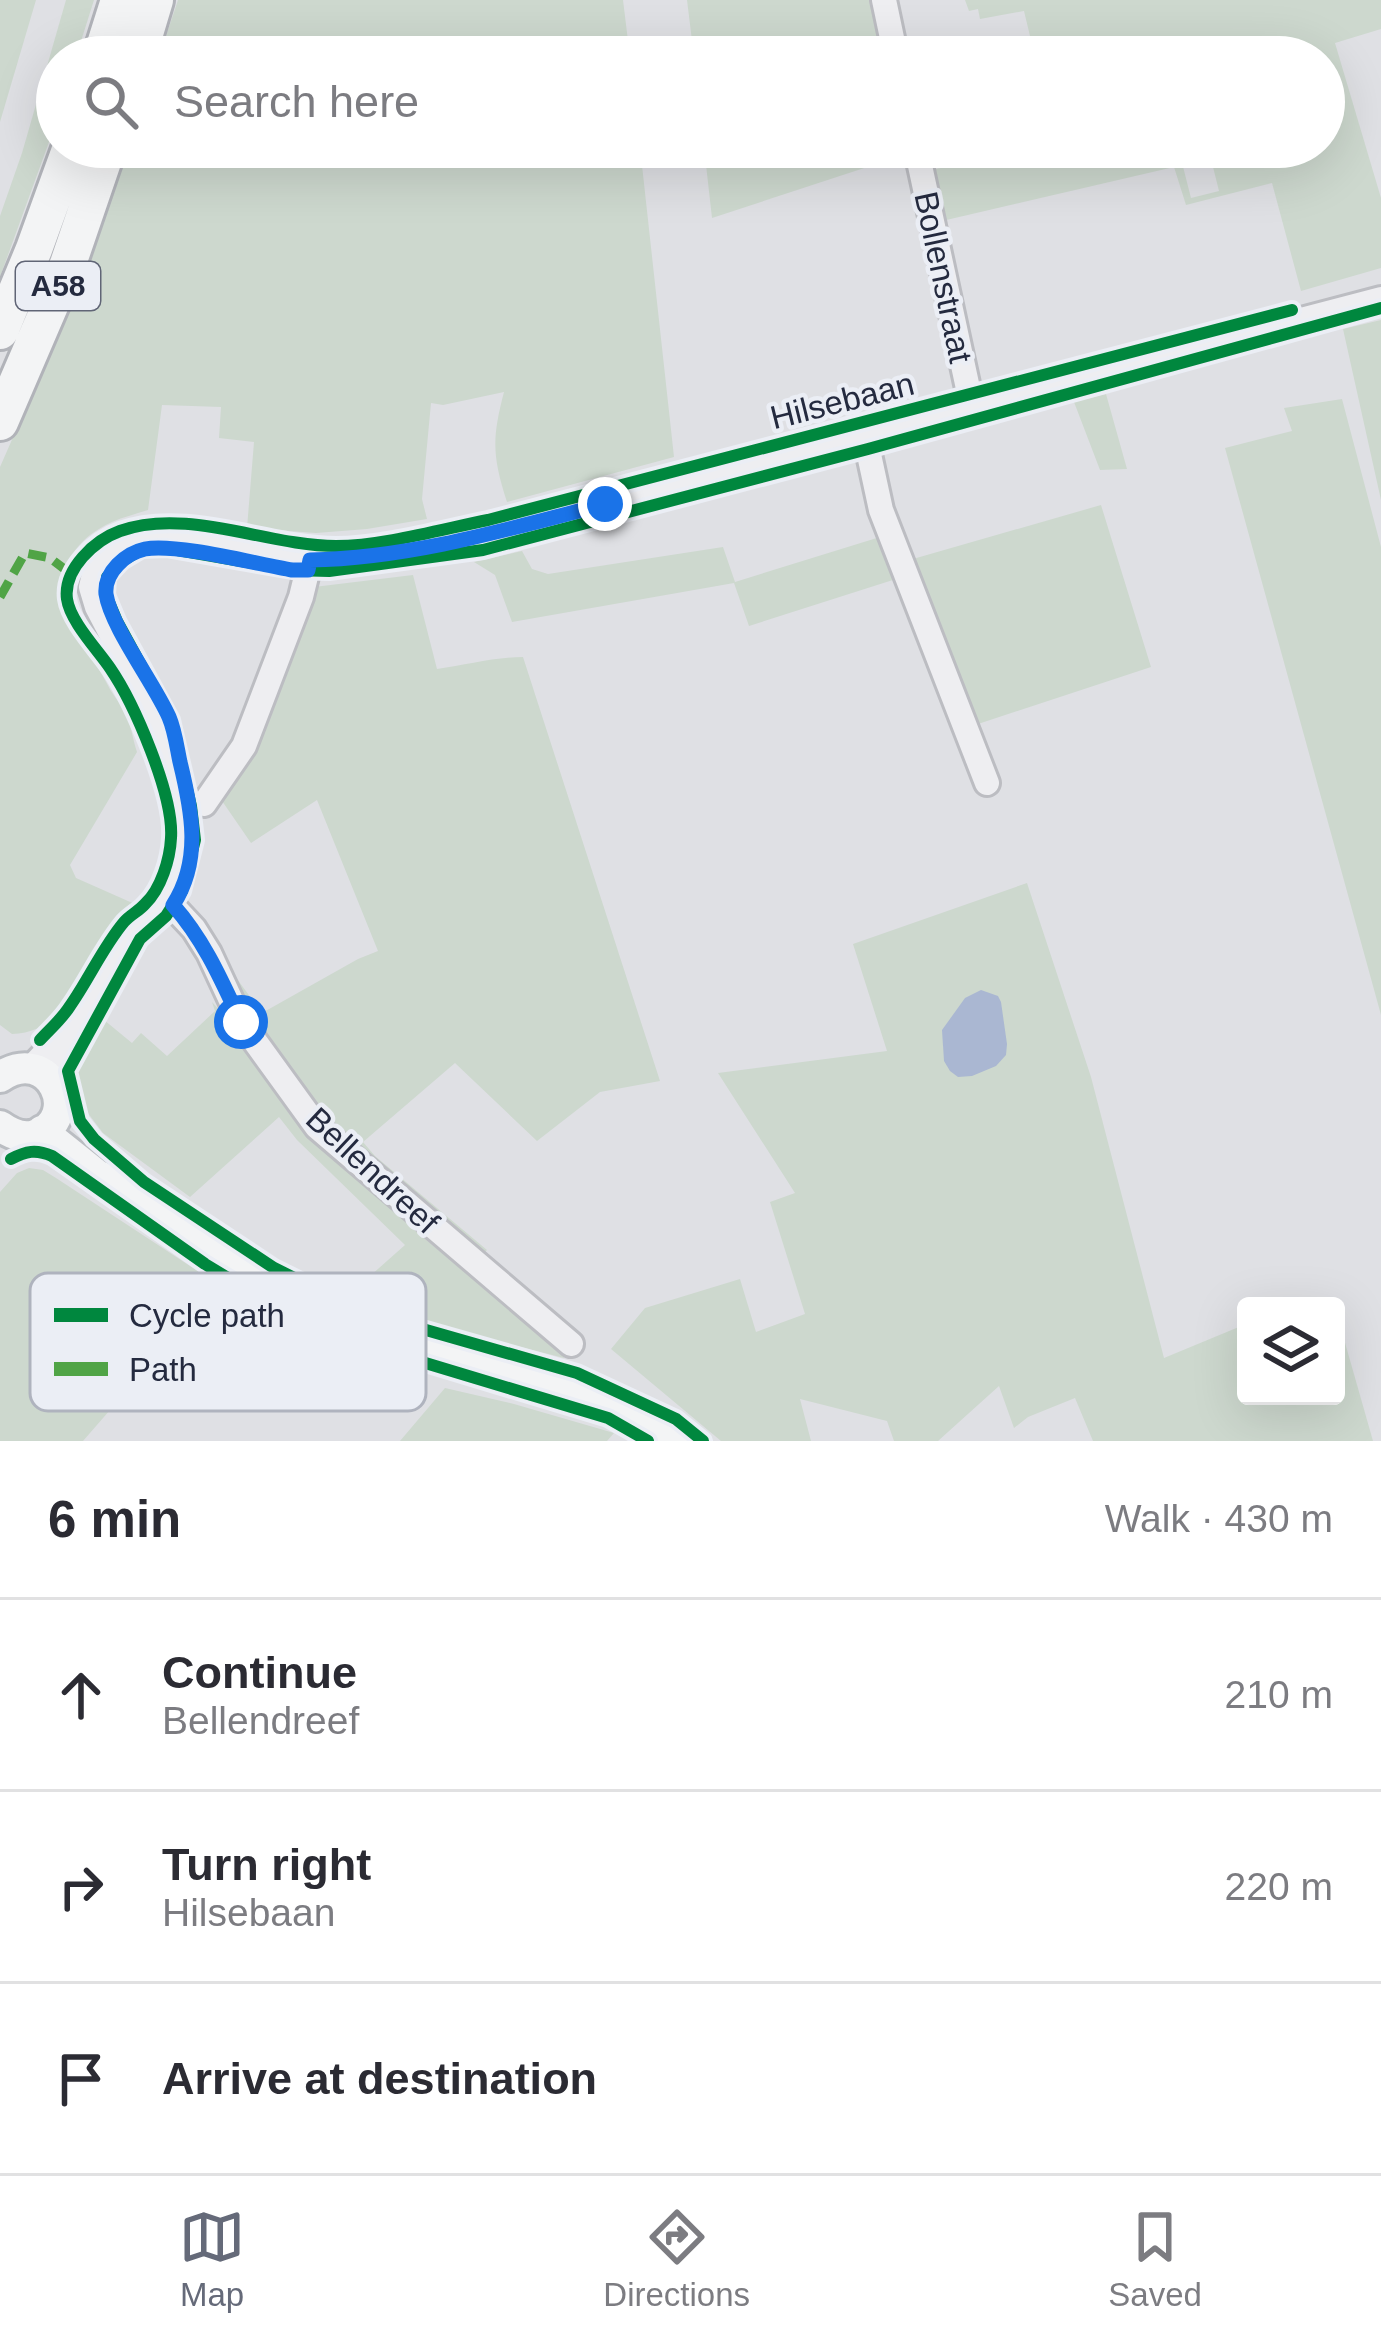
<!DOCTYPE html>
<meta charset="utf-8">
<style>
:root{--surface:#fff;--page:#f2f2f3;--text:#2b2b33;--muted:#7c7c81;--line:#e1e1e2;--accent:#656a79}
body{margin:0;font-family:Helvetica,sans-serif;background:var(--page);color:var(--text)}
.controls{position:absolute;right:36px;bottom:36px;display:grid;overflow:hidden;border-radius:12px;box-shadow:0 12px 48px #0002}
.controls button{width:108px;height:108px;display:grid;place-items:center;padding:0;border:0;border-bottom:3px solid var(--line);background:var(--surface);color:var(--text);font:60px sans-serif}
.stop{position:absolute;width:36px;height:36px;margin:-27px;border:9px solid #1a73e8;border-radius:50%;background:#fff}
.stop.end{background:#1a73e8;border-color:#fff;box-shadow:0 3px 12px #0008}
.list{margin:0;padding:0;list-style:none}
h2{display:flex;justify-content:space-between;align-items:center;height:156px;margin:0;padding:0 48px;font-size:51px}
h2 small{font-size:39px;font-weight:400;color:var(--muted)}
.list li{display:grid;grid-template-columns:78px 1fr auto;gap:36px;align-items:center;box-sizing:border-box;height:192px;padding:0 48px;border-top:3px solid var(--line)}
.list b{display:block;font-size:45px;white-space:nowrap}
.list p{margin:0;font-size:39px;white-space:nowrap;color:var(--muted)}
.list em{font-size:39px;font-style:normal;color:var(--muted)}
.icon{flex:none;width:66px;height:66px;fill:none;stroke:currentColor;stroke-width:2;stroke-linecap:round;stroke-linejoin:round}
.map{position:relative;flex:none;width:1381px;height:1441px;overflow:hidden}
.search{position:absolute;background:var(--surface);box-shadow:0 12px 48px #0002;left:36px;right:36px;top:36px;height:132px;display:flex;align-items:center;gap:30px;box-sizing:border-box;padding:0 42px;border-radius:66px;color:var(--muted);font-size:45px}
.sheet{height:732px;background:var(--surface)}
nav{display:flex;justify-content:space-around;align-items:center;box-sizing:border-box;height:168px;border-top:3px solid var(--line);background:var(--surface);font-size:33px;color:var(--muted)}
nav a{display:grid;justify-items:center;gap:6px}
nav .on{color:var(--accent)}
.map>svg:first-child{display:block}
</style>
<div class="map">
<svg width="1381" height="1441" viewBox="0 0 1381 1441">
<rect width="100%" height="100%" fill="#dfe0e4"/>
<path fill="#cdd8ce" d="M0,0H36L0,122Z
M66,0H94L76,57H57V120L0,277V216L22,153Z
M178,0H623L630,57H159Z
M687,0H871L883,57H694Z
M965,0H1381V29L1335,43L1381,198V268L1301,291L1272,183L1186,205L1174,167L942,221L931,170L1042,147H1178L1191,198L1219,191L1208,147H1324V57H1035L1024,11L980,19L978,9L969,11Z
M128,147H640L674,457L507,502C492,456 492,438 504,392L443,405L431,403L422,499L427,519L367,529L316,533L247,528L254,442L219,438L221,407L162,405L148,510C136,514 123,517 112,522C26,562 81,634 111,691C116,699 123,707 127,715C131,726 133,740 137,752L70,865L76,878L137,905C131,912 123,919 117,926C86,966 71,1032 12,1034L0,1025V467L82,280Z
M704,147H903L904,155L712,218Z
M1381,320V500L1343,329Z
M1106,394L1127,469L1100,470L1074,402Z
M1342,399L1381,547V1015L1225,448L1292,431L1284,408Z
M1101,505L1151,667L972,726L906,561Z
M880,537L896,579L749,626L734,583L512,622L495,575L474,562L522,551L532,569L548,574L723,547L735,582Z
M413,575L437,669C466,665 495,657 523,657L660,1081L600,1092L537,1141L455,1063L363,1142L375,1156L487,1250L479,1258C407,1197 343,1144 286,1068C264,1040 243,1015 237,979L262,1013L358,959L378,951L317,800L251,843L220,798L314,587Z
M1027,883L1091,1077L1164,1358L1246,1324V1396H1336V1311L1373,1441H1093L1075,1398L1028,1417L1014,1428L999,1386L938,1441H894L887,1421L800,1399L811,1441H721L611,1349L645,1308L740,1279L756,1332L805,1314L770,1202L795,1193L718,1073L887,1051L853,944Z
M212,1002L222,1013L237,1039L291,1116L307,1133L419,1234L566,1355L564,1358L434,1325L352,1292L405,1245L297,1140L279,1117L190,1197L103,1133L84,1108L75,1072L79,1065L76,1056L98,1015L132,1043L141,1033L167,1056L215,1011Z
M29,1168L43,1170L56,1178L219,1285L83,1441H0V1192L17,1173Z
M445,1388L514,1404L614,1433L607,1441H400Z"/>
<path fill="#aab7d2" d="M981,990L998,996L1001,1002L1007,1044L1006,1055L996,1066L972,1076L958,1077L950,1071L944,1061L942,1030L965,998Z"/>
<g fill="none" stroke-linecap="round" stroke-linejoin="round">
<defs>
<path id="minor" d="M884,0L896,57
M916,147L972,407
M865,436L881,510L987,783
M204,804L244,746L301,597L310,560
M167,900L194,929L209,953L241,1022L317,1127L571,1344
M80,1016L135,926L167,900L177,870L181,835L178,794L154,716L97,607L91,587L96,567L133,538L166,535L310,560H340L463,541L1381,299
M31,1068L80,1016L70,1042L49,1078"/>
<path id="major" d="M0,1077C50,1043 84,1118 35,1135C22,1139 11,1134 0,1126
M42,1131L97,1175L125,1189L162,1217L265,1283L365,1328L450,1357L559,1384L640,1418L682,1441"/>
<path id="highway" d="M101,57L119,0
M138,57L155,0
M0,331L34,249L71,147
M0,422L68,264L108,147"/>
</defs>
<use href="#minor" stroke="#bcbdc2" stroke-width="30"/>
<use href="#major" stroke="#babdc2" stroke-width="36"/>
<use href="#highway" stroke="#b1b3b9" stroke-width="42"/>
<use href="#minor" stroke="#eeeef1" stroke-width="24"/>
<use href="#major" stroke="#f3f4f5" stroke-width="30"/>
<use href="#highway" stroke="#f3f4f5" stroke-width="36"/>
<path stroke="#50a446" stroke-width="9" stroke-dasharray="18 9" stroke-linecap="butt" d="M0,597L25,553L50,558L71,574"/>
<defs>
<path id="cycleway" d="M40,1040C50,1029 62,1019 70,1006C89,979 103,947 124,922C130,915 139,911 145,904C161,889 170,859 171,838C174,795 134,703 110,668C97,649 70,621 67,599C63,569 95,540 120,531C187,507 267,546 336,546C382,546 443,529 488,520L1292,310
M11,1159C26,1151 36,1149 52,1156L205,1264L282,1311L379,1349L608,1418L648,1441
M703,1441L676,1419L577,1373L363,1312L274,1268L144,1182L94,1139L80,1121L68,1071L140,939L166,916L182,891L195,840L191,806L171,720L117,621L106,595L107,577L122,561L142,549L166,548L292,570L329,571L483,550L868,449L1381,308"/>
</defs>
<use href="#cycleway" stroke="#ebeef5" stroke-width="20"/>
<use href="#cycleway" stroke="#00873e" stroke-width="12"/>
</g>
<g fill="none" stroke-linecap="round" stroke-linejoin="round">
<path stroke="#1a73e8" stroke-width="15" d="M241,1022C221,979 204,940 173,905C202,860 192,811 180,762C177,748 175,731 169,717C154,683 111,627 106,594C104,572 126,553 145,549C176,543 257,564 292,570H308L310,560C411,558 509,529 605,504"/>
</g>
<g text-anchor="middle" stroke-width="9" stroke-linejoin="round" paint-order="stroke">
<rect fill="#ebeef5" stroke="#606576" stroke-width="3" x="16" y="262" width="84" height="48" rx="9"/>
<g font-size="30" font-weight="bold" fill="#242a3f">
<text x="58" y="296">A58</text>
</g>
<g font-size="33" fill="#242a3f" stroke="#ebeef5">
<text transform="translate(944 277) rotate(78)" y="12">Bollenstraat</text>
<text transform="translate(842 400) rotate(-14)" y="12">Hilsebaan</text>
<text transform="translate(373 1170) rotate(43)" y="12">Bellendreef</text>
</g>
</g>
<rect x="30" y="1273" width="396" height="138" rx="18" fill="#ebeef5" stroke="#afb3be" stroke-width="3"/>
<rect x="54" y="1308" width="54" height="14" fill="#00873e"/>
<rect x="54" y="1362" width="54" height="14" fill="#50a446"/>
<g font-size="33" fill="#242a3f">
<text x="129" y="1327">Cycle path</text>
<text x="129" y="1381">Path</text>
</g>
</svg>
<div class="controls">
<button><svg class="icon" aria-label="layers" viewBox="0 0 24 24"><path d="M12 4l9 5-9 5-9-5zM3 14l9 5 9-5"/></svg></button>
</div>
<div class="stop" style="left:241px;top:1022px"></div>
<div class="stop end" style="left:605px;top:504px"></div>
<div class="search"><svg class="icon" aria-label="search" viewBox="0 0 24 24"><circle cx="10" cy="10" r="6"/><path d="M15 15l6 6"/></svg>Search here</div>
</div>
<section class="sheet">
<h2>6 min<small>Walk · 430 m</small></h2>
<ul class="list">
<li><svg class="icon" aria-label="ahead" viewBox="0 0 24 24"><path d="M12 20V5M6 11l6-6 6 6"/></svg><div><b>Continue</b><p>Bellendreef</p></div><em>210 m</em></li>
<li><svg class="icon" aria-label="right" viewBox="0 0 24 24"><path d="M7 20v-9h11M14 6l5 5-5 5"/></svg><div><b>Turn right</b><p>Hilsebaan</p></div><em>220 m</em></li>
<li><svg class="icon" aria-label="arrive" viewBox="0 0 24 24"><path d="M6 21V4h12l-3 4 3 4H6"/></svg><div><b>Arrive at destination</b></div></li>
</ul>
</section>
<nav>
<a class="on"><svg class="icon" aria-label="map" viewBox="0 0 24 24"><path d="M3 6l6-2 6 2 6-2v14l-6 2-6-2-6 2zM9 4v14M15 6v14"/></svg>Map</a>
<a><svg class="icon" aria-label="directions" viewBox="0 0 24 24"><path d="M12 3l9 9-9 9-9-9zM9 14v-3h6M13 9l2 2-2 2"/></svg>Directions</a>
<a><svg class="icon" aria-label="saved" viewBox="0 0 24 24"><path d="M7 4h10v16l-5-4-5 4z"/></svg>Saved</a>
</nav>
